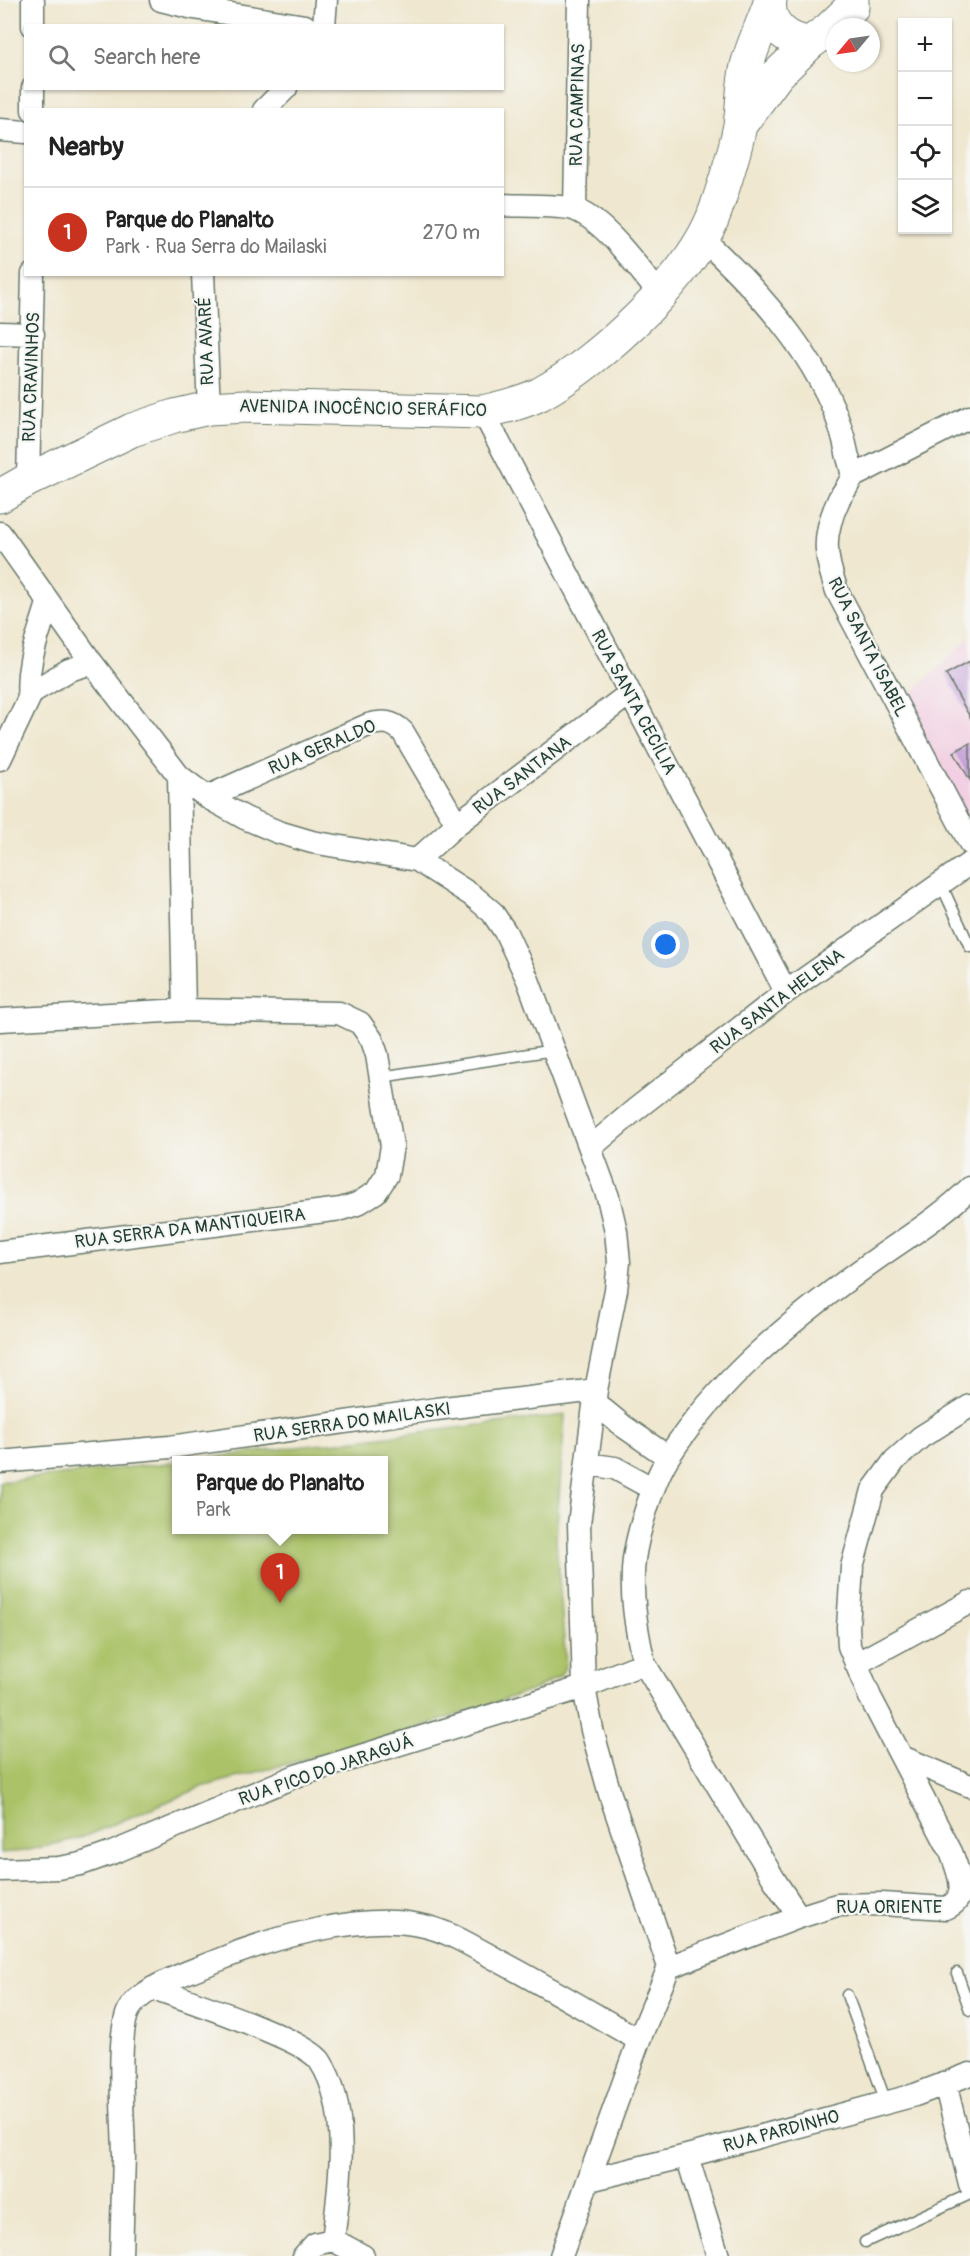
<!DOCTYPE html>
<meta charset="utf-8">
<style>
:root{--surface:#fff;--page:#f6f6f6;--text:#222;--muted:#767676;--line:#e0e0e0;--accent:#c8321e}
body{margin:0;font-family:Pangolin,sans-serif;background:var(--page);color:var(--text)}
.controls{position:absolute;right:18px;top:18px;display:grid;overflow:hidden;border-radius:0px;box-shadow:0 2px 4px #0004}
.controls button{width:54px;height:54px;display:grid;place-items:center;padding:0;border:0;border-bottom:2px solid var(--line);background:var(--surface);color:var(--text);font:30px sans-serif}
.compass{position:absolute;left:826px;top:18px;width:54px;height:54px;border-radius:50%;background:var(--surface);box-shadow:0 2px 4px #0004;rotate:241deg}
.you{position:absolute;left:666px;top:945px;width:21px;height:21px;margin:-15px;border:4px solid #fff;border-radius:50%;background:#1a73e8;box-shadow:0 0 0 9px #1a73e833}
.badge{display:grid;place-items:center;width:39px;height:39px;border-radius:50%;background:var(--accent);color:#fff;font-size:20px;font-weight:700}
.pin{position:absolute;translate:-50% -50px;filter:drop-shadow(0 2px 3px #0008)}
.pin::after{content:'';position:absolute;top:32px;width:21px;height:18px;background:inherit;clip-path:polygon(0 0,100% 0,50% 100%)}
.popup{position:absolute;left:172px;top:1456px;width:216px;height:78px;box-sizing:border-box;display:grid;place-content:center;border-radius:0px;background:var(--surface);filter:drop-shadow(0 2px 4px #0005);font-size:20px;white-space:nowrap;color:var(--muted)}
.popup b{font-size:22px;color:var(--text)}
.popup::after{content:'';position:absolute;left:50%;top:100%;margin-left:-12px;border:12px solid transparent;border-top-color:var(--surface)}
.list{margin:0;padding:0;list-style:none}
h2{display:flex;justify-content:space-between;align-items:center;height:78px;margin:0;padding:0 24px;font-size:26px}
h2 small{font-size:20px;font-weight:400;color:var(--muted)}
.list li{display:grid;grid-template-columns:39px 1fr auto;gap:18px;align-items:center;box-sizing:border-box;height:90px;padding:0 24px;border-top:2px solid var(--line)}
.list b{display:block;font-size:22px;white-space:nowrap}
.list p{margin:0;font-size:20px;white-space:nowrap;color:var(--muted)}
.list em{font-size:20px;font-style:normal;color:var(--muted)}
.icon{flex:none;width:33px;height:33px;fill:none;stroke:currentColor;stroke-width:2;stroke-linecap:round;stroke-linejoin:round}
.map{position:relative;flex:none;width:970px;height:2256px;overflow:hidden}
.search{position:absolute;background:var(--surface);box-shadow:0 2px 4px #0004;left:24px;top:24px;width:480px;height:66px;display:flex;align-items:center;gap:15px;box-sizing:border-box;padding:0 21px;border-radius:0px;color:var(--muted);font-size:22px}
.panel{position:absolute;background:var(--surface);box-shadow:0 2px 4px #0004;left:24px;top:108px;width:480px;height:168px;border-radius:0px}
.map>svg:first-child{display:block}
</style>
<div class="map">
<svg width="970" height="2256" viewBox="0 0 970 2256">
<rect width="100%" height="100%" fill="#f6f6f2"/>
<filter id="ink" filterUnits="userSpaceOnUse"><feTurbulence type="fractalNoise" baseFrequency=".0167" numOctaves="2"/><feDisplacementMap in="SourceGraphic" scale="12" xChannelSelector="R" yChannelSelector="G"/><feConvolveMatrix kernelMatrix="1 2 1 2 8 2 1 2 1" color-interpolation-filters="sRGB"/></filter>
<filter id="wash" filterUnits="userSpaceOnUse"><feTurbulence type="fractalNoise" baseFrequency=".008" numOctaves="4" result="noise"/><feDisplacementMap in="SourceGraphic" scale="24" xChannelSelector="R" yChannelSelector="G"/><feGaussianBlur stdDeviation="1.35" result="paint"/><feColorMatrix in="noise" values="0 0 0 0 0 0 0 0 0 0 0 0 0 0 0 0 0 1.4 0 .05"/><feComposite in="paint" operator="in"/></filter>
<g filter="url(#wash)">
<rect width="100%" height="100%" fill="#efe7cf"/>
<path fill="#f2cfe2" d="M970,637V825L905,700Z"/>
<path fill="#abc267" stroke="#65804e" stroke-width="1.5" d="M565,1415L556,1540L566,1665L560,1676L536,1689L405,1732L202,1787L83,1837L25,1851L0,1853V1482L176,1462V1530H383V1460H189Z"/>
<g id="blocks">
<path fill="#be95d6" d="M970,661V717L946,674Z
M970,743V780L954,752Z"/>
</g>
</g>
<g filter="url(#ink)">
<use href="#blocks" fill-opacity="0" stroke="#68786a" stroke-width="1.5"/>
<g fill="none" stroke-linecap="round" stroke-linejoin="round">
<defs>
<path id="service" d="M941,884L970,947
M381,1077L554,1050
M957,1973L970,2010
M847,1995L886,2102
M865,2242L970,2194"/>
<path id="minor" d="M33,0V26
M161,0L194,8L305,26
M324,26L326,0
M33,88V110
M264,110L286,88
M0,130L26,132
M502,205C517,206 566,205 576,210C607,223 639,269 660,295
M575,209L579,0
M703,239C763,295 831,370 847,453C848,459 852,468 852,475C851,483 843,492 839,499C822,535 824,555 837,591L970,843
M203,274L209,408
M0,333L33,334
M483,412L786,992
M852,477L970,417
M28,480L33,274
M0,533L92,663L179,776L207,797L245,818L278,832L312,842L417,860L473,896L492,912L506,933L528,980L608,1197L616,1231L619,1262L616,1290L596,1390L579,1524L584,1687L592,1730L610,1794L669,1967L639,2040L561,2256
M29,698C25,664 39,635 48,603
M0,759L32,692L69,670L92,663
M179,776L184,1010
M207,797L368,725C383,721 392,721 403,732L457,824
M417,860L457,824L629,694
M0,1020L184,1010L339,1013L360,1023L372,1040L377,1055L392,1146L387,1175L376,1192L357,1204L341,1209L0,1252
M590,1148L636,1109L786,992L970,863
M595,1403L623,1426L668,1457
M0,1462L170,1447L436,1409L596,1390
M587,1464L615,1468L653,1489
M856,1664L970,1602
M902,1757L970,1786
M0,1870L58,1868L81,1864L112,1853L296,1776L584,1687L644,1663
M799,1917L775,1881L644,1663C636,1629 630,1594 634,1559C638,1531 654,1479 669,1456C718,1381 789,1322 861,1270C897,1243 938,1220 970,1188
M669,1967L799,1917L837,1905L882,1904L946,1908C970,1898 959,1873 951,1852L870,1697L849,1646L848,1627L852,1567L873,1490L895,1460L921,1437L970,1406
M153,1988C184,1999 305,2039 320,2061C351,2108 340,2187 333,2240
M945,2083L970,2184
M687,2156L718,2256
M589,2180L687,2156L915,2095L970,2074
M121,2256C122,2223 123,2190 124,2156C124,2125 115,2031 130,2008C144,1986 192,1971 216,1961C270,1938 361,1913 419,1925C448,1930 475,1948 501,1962C548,1987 593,2014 639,2040
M304,2256L315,2244L333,2240L363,2256"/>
<path id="primary" d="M770,0C766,25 788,41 810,43L829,29L852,7V0
M740,125L777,75L810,43
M0,496L28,480L132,430L174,416L209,408L246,406L483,412C503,407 522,403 540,394C600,361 694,275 716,209C725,182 735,153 740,125C743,106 742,86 747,66C752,46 762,26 769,6"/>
</defs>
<use href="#service" stroke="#68786a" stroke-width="13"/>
<use href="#minor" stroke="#68786a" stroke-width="25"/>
<use href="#primary" stroke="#68786a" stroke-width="35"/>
<use href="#service" stroke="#fff" stroke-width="10"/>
<use href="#minor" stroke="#fff" stroke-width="22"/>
<use href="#primary" stroke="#fff" stroke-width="33"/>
</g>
</g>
<g text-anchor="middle" stroke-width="4.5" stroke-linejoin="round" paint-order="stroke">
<g font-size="18" fill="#1f3d34" stroke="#f6f6f2">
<text transform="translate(577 105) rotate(-89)" y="6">RUA CAMPINAS</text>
<text transform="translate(206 341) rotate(-92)" y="6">RUA AVARÉ</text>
<text transform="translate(31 377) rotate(-88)" y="6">RUA CRAVINHOS</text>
<text transform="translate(363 408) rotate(1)" y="6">AVENIDA INOCÊNCIO SERÁFICO</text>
<text transform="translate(868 647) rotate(63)" y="6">RUA SANTA ISABEL</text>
<text transform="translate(634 702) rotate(62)" y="6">RUA SANTA CECÍLIA</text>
<text transform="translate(322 747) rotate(-23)" y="6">RUA GERALDO</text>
<text transform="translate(522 775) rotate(-37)" y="6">RUA SANTANA</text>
<text transform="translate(777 1001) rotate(-37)" y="6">RUA SANTA HELENA</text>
<text transform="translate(190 1228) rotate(-7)" y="6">RUA SERRA DA MANTIQUEIRA</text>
<text transform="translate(352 1422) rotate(-8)" y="6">RUA SERRA DO MAILASKI</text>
<text transform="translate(326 1770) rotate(-19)" y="6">RUA PICO DO JARAGUÁ</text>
<text x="889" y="1913">RUA ORIENTE</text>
<text transform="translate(781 2131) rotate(-15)" y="6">RUA PARDINHO</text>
</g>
</g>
</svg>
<div class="controls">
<button>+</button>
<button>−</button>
<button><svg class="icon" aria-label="locate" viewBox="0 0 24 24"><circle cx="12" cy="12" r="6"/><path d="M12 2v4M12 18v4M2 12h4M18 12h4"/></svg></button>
<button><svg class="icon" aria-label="layers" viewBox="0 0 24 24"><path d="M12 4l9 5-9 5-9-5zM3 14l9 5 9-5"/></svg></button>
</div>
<svg class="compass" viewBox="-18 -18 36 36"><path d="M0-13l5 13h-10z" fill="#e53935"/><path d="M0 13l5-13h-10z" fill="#767676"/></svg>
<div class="you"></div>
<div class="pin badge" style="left:280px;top:1603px">1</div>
<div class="popup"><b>Parque do Planalto</b>Park</div>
<div class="search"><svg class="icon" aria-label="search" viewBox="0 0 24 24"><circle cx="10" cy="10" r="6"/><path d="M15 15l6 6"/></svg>Search here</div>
<section class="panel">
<h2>Nearby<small></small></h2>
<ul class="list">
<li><span class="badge">1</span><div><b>Parque do Planalto</b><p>Park · Rua Serra do Mailaski</p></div><em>270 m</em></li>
</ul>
</section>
</div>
